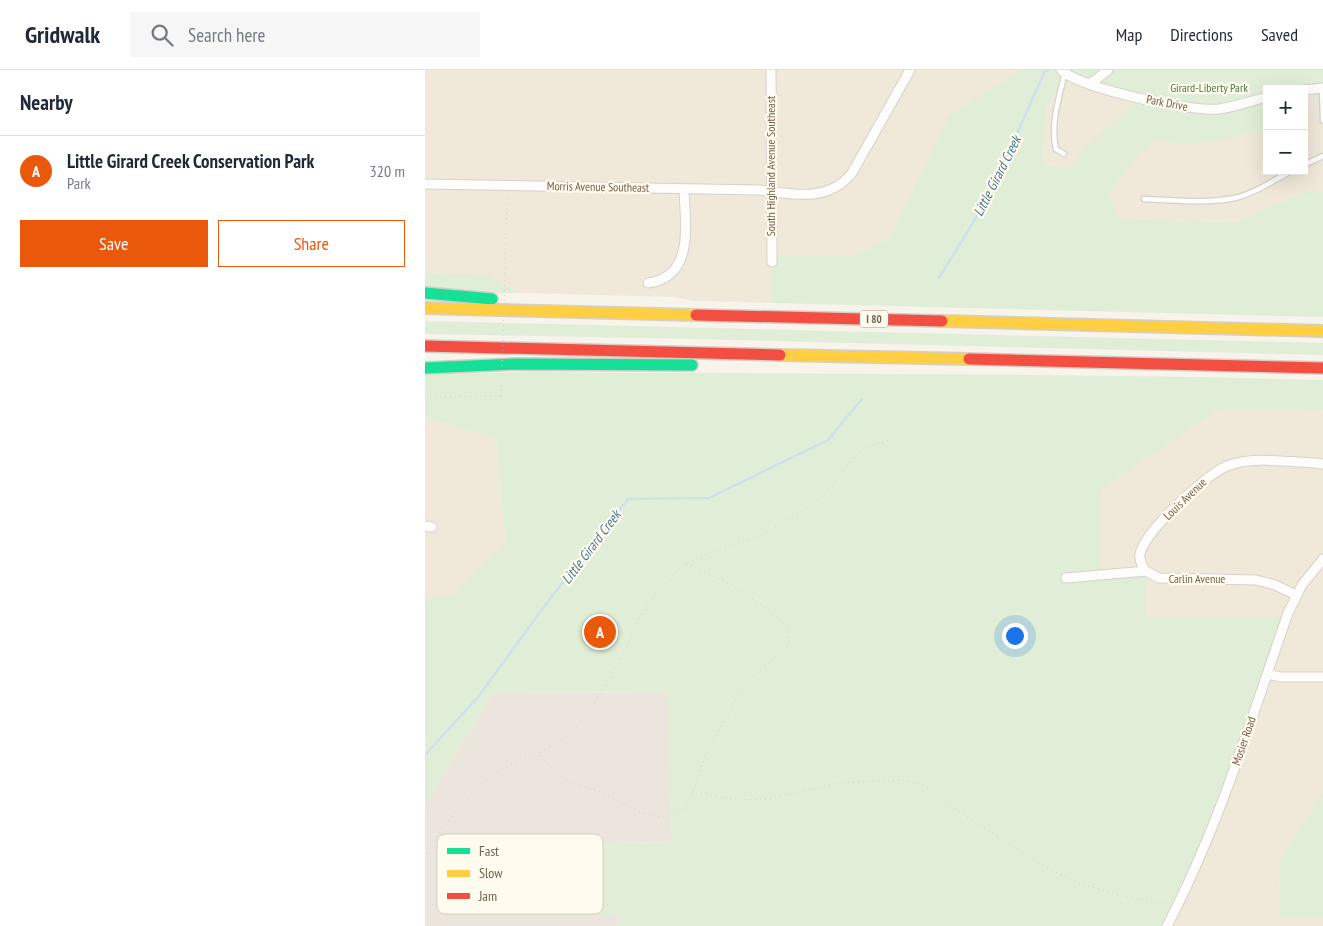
<!DOCTYPE html>
<meta charset="utf-8">
<style>
:root{--surface:#fff;--page:#f6f6f7;--text:#1f2937;--muted:#747a83;--line:#e0e1e3;--accent:#ea580c}
body{margin:0;font-family:"PT Sans Narrow",sans-serif;background:var(--page);color:var(--text)}
.controls{position:absolute;right:15px;top:15px;display:grid;overflow:hidden;border-radius:0px;box-shadow:0 5px 20px #0002}
.controls button{width:45px;height:45px;display:grid;place-items:center;padding:0;border:0;border-bottom:1px solid var(--line);background:var(--surface);color:var(--text);font:25px sans-serif}
.you{position:absolute;left:589px;top:565px;width:18px;height:18px;margin:-12px;border:4px solid #fff;border-radius:50%;background:#1a73e8;box-shadow:0 0 0 8px #1a73e833}
.badge{display:grid;place-items:center;width:32px;height:32px;border-radius:50%;background:var(--accent);color:#fff;font-size:16px;font-weight:700}
.pin{position:absolute;translate:-50% -50%;border:2px solid #fff;box-shadow:0 1px 5px #0006}
.list{margin:0;padding:0;list-style:none}
h2{display:flex;justify-content:space-between;align-items:center;height:65px;margin:0;padding:0 20px;font-size:21px}
h2 small{font-size:16px;font-weight:400;color:var(--muted)}
.list li{display:grid;grid-template-columns:32px 1fr auto;gap:15px;align-items:center;box-sizing:border-box;height:70px;padding:0 20px;border-top:1px solid var(--line)}
.list b{display:block;font-size:19px;white-space:nowrap}
.list p{margin:0;font-size:16px;white-space:nowrap;color:var(--muted)}
.list em{font-size:16px;font-style:normal;color:var(--muted)}
.actions{display:flex;gap:10px;padding:15px 20px}
.actions a{flex:1;padding:11px 0;border:1px solid var(--accent);border-radius:0px;text-align:center;font-size:18px;color:var(--accent)}
.actions .main{background:var(--accent);color:#fff}
.icon{flex:none;width:28px;height:28px;fill:none;stroke:currentColor;stroke-width:2;stroke-linecap:round;stroke-linejoin:round}
.map{position:relative;flex:none;width:898px;height:856px;overflow:hidden}
header{display:flex;align-items:center;gap:30px;box-sizing:border-box;height:70px;padding:0 25px;background:var(--surface);border-bottom:1px solid var(--line)}
header strong{font-size:24px}
nav{display:flex;gap:28px;margin-inline-start:auto;font-size:18px}
.search{width:350px;height:45px;background:var(--page);display:flex;align-items:center;gap:12px;box-sizing:border-box;padding:0 18px;border-radius:0px;color:var(--muted);font-size:19px}
main{display:flex}
aside{flex:1;background:var(--surface)}
.map>svg:first-child{display:block}
</style>
<header>
<strong>Gridwalk</strong>
<div class="search"><svg class="icon" aria-label="search" viewBox="0 0 24 24"><circle cx="10" cy="10" r="6"/><path d="M15 15l6 6"/></svg>Search here</div>
<nav><a>Map</a><a>Directions</a><a>Saved</a></nav>
</header>
<main>
<aside>
<h2>Nearby<small></small></h2>
<ul class="list">
<li><span class="badge">A</span><div><b>Little Girard Creek Conservation Park</b><p>Park</p></div><em>320 m</em></li>
</ul>
<div class="actions"><a class="main">Save</a><a>Share</a></div>
</aside>
<div class="map">
<svg width="898" height="856" viewBox="0 0 898 856">
<rect width="100%" height="100%" fill="#f7f4ec"/>
<path fill="#f0e9da" d="M0,0H597L524,47L465,167L430,186L347,185V233L268,231L250,227L93,223L64,205L0,202Z
M640,3L842,27V101H879V20L898,18V121L878,122L811,152L695,149L683,126L699,104L643,99L617,93L622,37Z
M794,339L898,340V722L855,790L854,847H898V856H742L721,547L675,505L677,418Z
M0,347L71,369L81,475L26,527H0Z"/>
<path fill="#ebe5dd" d="M244,622L246,772L128,774L197,845L190,856H0V734L68,623Z"/>
<path fill="#e0eed7" fill-rule="evenodd" d="M597,0H898V36L893,35L890,17L875,19H842V61C814,64 787,74 760,74C751,75 741,71 733,70L716,81L683,126L695,149L811,152L878,122L898,121V247L347,233V185L430,186L465,167L524,46ZM640,4L708,26L703,39L660,78L643,99L617,93L622,37Z
M0,202L64,205L93,223H60L0,217Z
M0,251L898,273V285L273,269L0,264Z
M107,302C371,304 634,303 898,310V340L794,339L677,418L675,505L721,501V547H862L814,686L742,856H190L197,845H129L128,774L246,772L243,622L68,623L0,734V527H26L81,474L71,369L0,347V304Z
M898,722V847H854L855,790Z"/>
<g fill="none" stroke-linecap="round" stroke-linejoin="round">
<path stroke="#cee1e8" stroke-width="2.5" d="M514,208L563,128L620,1L623,0
M0,685L53,627L124,530L203,429L284,428L403,370L437,329"/>
<defs>
<path id="lane" d="M897,18L898,51
M639,84L631,79C625,55 634,27 640,3
M879,95L898,86
M719,129C749,130 780,134 810,128C830,123 848,111 866,101"/>
<path id="street" d="M346,0L347,192
M636,0C658,19 764,42 794,39C810,37 826,31 842,27
M665,14L683,0
M879,20L898,18
M0,114L334,120C367,124 403,133 427,103L485,0
M223,213C270,207 260,154 259,119
M0,456L7,457
M721,501C717,496 714,491 715,484C719,462 781,404 802,396C829,386 862,392 890,393L898,394
M641,508L721,501L734,508L831,510L850,515L871,525
M842,604L855,607H898
M742,856C794,757 826,649 863,543L877,515L898,489"/>
<path id="fast" d="M0,223L67,229
M0,298L90,294L267,295"/>
<path id="slow" d="M0,238L271,245
M517,251L898,261
M355,285L544,289"/>
<path id="jam" d="M271,245L517,251
M0,276L355,285
M544,289L898,298"/>
</defs>
<use href="#lane" stroke="#d6d1ca" stroke-width="7"/>
<use href="#street" stroke="#d6d1ca" stroke-width="11"/>
<use href="#fast" stroke="#d6cfc6" stroke-width="14"/>
<use href="#slow" stroke="#d6cfc6" stroke-width="14"/>
<use href="#jam" stroke="#d6cfc6" stroke-width="14"/>
<path stroke="#d8d2cc" stroke-width="1" stroke-dasharray="1 4" stroke-linecap="butt" d="M80,204L82,125
M0,327L76,326
M261,494L300,511L339,537L362,556L364,563V573L360,580L330,603L315,621L280,687L268,721
M115,682L141,668L163,644L200,582L213,550L230,524L260,494L283,483L336,465L383,438L406,418L431,383L442,377L464,370
M0,783C22,753 44,720 75,700C87,693 101,688 114,682L126,699L146,713L176,722L217,743L235,747L252,743L261,736L268,721L308,730L343,729L414,713L478,710L499,715L521,733L620,797L656,814L698,826L741,834"/>
<use href="#lane" stroke="#fefdfc" stroke-width="4.5"/>
<use href="#street" stroke="#fefdfc" stroke-width="9"/>
<use href="#fast" stroke="#16e098" stroke-width="11"/>
<use href="#slow" stroke="#ffcf43" stroke-width="11"/>
<use href="#jam" stroke="#f24e42" stroke-width="11"/>
<path stroke="#d8d2cc" stroke-width="1" stroke-dasharray="1 4" stroke-linecap="butt" d="M76,326L80,204"/>
</g>
<g text-anchor="middle" stroke-width="4.5" stroke-linejoin="round" paint-order="stroke">
<rect fill="#fffbee" stroke="#9f8f7d" stroke-width="1" x="435" y="240.5" width="28" height="17" rx="4"/>
<g font-size="11" font-weight="bold" fill="#76614c">
<text x="449" y="253">I 80</text>
</g>
<g font-size="12" fill="#4c7b43" stroke="#fffbee">
<text x="784" y="22">Girard-Liberty Park</text>
</g>
<g font-size="12" fill="#76614c" stroke="#fffbee">
<text transform="translate(742 33) rotate(11)" y="4">Park Drive</text>
<text transform="translate(346 96) rotate(-90)" y="4">South Highland Avenue Southeast</text>
<text transform="translate(173 117) rotate(1)" y="4">Morris Avenue Southeast</text>
<text transform="translate(760 429) rotate(-44)" y="4">Louis Avenue</text>
<text x="772" y="513">Carlin Avenue</text>
<text transform="translate(819 671) rotate(-71)" y="4">Mosier Road</text>
</g>
<g font-size="14" font-style="italic" fill="#49788f" stroke="#fffbee">
<text transform="translate(572 106) rotate(-63)" y="5">Little Girard Creek</text>
<text transform="translate(166 477) rotate(-53)" y="5">Little Girard Creek</text>
</g>
</g>
<rect x="12" y="764" width="166" height="80" rx="8" fill="#fffbee" stroke="#d6cdbd" stroke-width="1"/>
<rect x="22" y="778" width="23" height="6" fill="#16e098"/>
<rect x="22" y="800" width="23" height="7" fill="#ffcf43"/>
<rect x="22" y="823" width="23" height="6" fill="#f24e42"/>
<g font-size="14" fill="#76614c">
<text x="54" y="786">Fast</text>
<text x="54" y="808">Slow</text>
<text x="54" y="831">Jam</text>
</g>
</svg>
<div class="controls">
<button>+</button>
<button>−</button>
</div>
<div class="you"></div>
<div class="pin badge" style="left:175px;top:562px">A</div>
</div>
</main>
